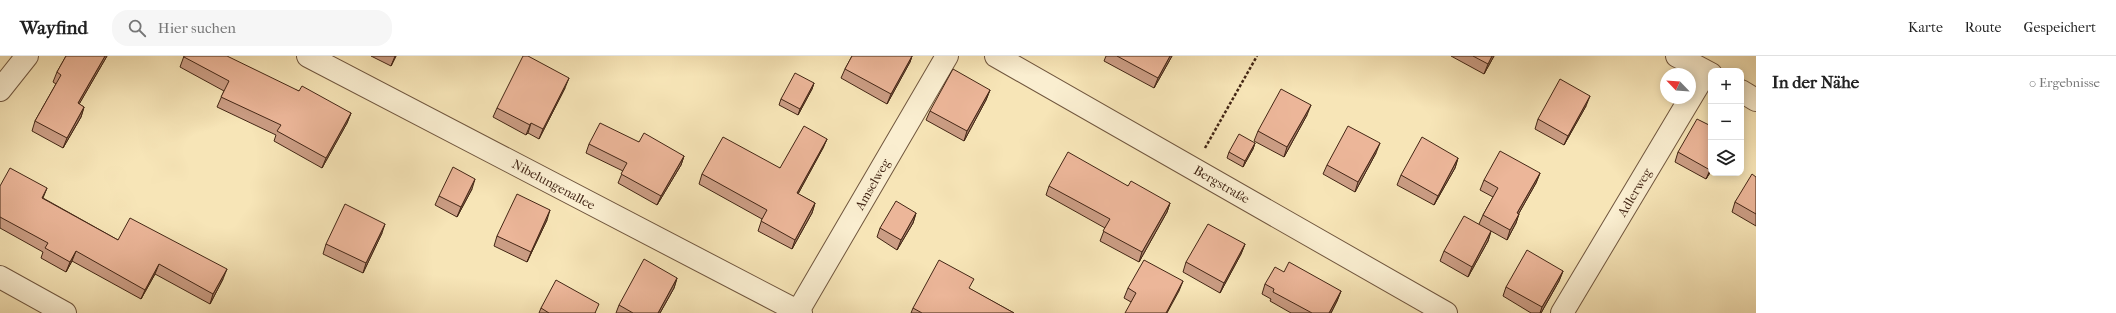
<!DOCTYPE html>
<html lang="de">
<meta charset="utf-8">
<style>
:root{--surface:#fff;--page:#f6f6f6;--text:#222;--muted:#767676;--line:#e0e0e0}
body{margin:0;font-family:"IM FELL French Canon",serif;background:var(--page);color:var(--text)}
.controls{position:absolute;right:12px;top:12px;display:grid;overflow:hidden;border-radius:8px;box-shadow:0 2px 10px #0003}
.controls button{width:36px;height:36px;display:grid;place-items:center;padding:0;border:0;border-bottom:1px solid var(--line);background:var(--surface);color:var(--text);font:20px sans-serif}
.compass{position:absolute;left:1660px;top:12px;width:36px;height:36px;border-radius:50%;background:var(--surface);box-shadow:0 2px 10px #0003;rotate:295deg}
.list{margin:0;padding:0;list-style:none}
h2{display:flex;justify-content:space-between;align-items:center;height:52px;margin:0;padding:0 16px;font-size:17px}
h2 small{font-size:13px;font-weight:400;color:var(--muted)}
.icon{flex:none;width:22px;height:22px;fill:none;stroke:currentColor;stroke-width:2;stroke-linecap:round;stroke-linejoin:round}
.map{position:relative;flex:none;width:1756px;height:257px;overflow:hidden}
header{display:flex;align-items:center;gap:24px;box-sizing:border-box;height:56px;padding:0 20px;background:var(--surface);border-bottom:1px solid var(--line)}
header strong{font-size:19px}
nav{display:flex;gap:22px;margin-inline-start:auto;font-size:14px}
.search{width:280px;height:36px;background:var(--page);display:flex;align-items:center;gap:10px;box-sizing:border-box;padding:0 14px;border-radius:16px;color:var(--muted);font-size:15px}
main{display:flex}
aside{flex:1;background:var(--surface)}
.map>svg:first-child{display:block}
</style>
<header>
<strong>Wayfind</strong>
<div class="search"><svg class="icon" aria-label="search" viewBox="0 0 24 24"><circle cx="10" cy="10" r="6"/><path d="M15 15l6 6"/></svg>Hier suchen</div>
<nav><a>Karte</a><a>Route</a><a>Gespeichert</a></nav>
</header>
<main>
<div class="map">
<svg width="1756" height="257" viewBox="0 0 1756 257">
<rect width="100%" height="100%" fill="#f7e5b7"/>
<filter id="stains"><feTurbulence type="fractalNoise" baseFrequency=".005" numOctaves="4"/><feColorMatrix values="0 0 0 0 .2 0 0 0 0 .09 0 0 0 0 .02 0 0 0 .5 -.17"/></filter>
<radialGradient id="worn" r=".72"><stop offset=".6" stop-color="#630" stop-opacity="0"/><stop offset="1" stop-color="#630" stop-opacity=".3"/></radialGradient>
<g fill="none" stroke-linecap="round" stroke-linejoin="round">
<defs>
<path id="street" d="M308,0L801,257
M996,0L1446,257
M1677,0L1711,18
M0,34L27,0
M1741,35L1756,44
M0,221L65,257
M797,257L947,0
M1562,257L1706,16"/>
</defs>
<use href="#street" stroke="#70563e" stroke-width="24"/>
<path stroke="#432615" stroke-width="2.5" stroke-dasharray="3 2" stroke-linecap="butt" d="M1205,92L1257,0"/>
<use href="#street" stroke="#faeed0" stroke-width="22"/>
</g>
<path fill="#cb9d84" stroke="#432615" d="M66,0H107L79,48L84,51L81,61L63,92L32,75L35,65L56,28L53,26L57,16Z
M184,0L299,35L351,57L347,67L322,112L274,85L276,79L217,51L224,35L180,11Z
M371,0H396L391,10Z
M852,0H912L910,6L887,48L841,22L845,13Z
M1106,0H1172L1154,32L1104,5Z
M1451,0H1494L1484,18Z
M814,27L812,33L798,59L779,49L781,43Z
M565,32L539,83L528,77L526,79L493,61L497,52Z
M990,34L986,44L964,85L926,64L930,55Z
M1586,50L1564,89L1535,73L1538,63Z
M1307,59L1284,101L1254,85L1258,75Z
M1711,70V115L1706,123L1675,106L1678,96Z
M827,83L823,92L798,138L815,147L812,157L792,193L758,175L762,163L699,128L702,118L780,112Z
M639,86L684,100L681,109L657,149L618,127L623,115L586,97L589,88Z
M1255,87L1253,93L1243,111L1227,102L1229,96Z
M1376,97L1355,136L1323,118L1327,109Z
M1458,102L1455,112L1434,149L1397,129L1401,119Z
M1540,117L1536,127L1519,157L1516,167L1507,184L1491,175L1488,185L1468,221L1440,205L1444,195L1479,168L1483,159L1493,141L1480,134L1484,124Z
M1756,121V170L1732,156L1735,146Z
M0,130L43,142L118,184L223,223L210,248L155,218L141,243L72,205L66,216L41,202L43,196L0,172Z
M1049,130H1128L1170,147L1167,156L1139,206L1100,185L1105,172L1046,139Z
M472,133L457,161L435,149L439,140Z
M916,157L913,167L897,194L877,181L880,172Z
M547,164L527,206L494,190L497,180Z
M382,177L363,217L323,198L326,188Z
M1245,188L1241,198L1220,237L1183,216L1186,206Z
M1563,215L1559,225L1541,257H1531L1503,240L1506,231Z
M1284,216L1341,235L1337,245L1331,257H1291L1270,245L1271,243L1262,238L1265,228Z
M677,222L674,232L660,257H616L619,249Z
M1128,232L1179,235L1131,246L1124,242Z
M970,233L1014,257H911L913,252Z
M541,252L596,257H539Z"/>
<path fill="#a57f6b" stroke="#432615" d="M105,0H107L74,57L78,47Z
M395,0H396L391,10Z
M912,0L910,6L887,48L891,38Z
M1170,0H1172L1154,32L1158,22Z
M1492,0H1494L1484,18L1488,8Z
M569,22L565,32L539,83L543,73Z
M814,27L812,33L798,59L800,53Z
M990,34L986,44L964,85L967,75Z
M1590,40L1586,50L1564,89L1568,80Z
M1311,49L1307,59L1284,101L1287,91Z
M84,51L81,61L63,92L67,82Z
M351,57L347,67L322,112L326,102Z
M531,67L528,77L526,79L530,69Z
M827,83L823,92L793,147L797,137Z
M1255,87L1253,93L1243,111L1245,105Z
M1380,87L1376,97L1355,136L1358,126Z
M684,100L681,109L657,149L661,140Z
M1458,102L1455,112L1434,149L1438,140Z
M1711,111V115L1706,123L1710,114Z
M1540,117L1536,127L1514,166L1517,157Z
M475,123L472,133L457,161L461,151Z
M47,132L43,142L38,151L42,142Z
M815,147L812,157L792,193L795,184Z
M1170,147L1167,156L1139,206L1142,196Z
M550,154L547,164L527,206L531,196Z
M916,157L913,167L897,194L901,184Z
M1519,158L1516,167L1507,184L1510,174Z
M385,168L382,177L363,217L366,207Z
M1491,175L1488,185L1468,221L1472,211Z
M1245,188L1241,198L1220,237L1224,227Z
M76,195L72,205L66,216L70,206Z
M159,208L155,218L141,243L145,234Z
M227,213L223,223L210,248L213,238Z
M1563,215L1559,225L1541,257H1540L1542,251Z
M677,222L674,232L660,257H658Z
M1183,225L1179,235L1167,257H1166Z
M1341,235L1337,245L1331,257H1329Z"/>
<path fill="#ecb699" stroke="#432615" d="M66,0H105L78,47L84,51L67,82L35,65L61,19L57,16Z
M184,0H227L299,35L302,30L351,57L326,102L277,75L281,69L221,41L229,25L184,1Z
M523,0H528L569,22L543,73L531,67L530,69L497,52Z
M852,0H912L891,38L845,13Z
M1117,0H1170L1158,22Z
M1473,0H1492L1488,8Z
M953,13L990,34L967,75L930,55Z
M795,17L814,27L800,53L781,43Z
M1560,23L1590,40L1568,80L1538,63Z
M1281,33L1311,49L1287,91L1258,75Z
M1697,63L1711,70V111L1710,114L1678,96Z
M600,67L639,86L644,77L684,100L661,140L621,118L627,107L589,88Z
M804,70L827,83L797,137L815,147L795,184L761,165L767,154L702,118L723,81L780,112Z
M1348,70L1380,87L1358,126L1327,109Z
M1239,78L1255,87L1245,105L1229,96Z
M1422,81L1458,102L1438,140L1401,119Z
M1500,95L1540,117L1517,157L1519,158L1510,174L1483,159L1498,132L1484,124Z
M1068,96L1128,130L1131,125L1170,147L1142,196L1103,175L1110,163L1049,130Z
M453,111L475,123L461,151L439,140Z
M10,112L47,132L42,142L118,184L130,162L227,213L213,238L159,208L145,234L76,195L70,206L45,192L48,187L0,161V130Z
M1752,118L1756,121V158L1735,146Z
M517,138L550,154L531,196L497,180Z
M896,145L916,157L901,184L880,172Z
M345,148L385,168L366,207L326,188Z
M1464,160L1491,175L1472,211L1444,195Z
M1208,168L1245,188L1224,227L1186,206Z
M1527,194L1563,215L1542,251L1506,231Z
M644,203L677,222L658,257H633L619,249Z
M939,204L974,223L969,232L1014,257H922L913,252Z
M1144,204L1183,225L1166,257H1125L1136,237L1128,232Z
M1289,206L1341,235L1329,257H1312L1273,236L1274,233L1265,228L1275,211L1284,216Z
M556,224L599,248L595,257H549L541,252Z"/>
<g text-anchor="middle" stroke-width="4" stroke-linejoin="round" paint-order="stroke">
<g font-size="13" fill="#432615" stroke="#faeed0">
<text transform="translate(554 128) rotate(28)" y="5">Nibelungenallee</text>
<text transform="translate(872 128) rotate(-60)" y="5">Amselweg</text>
<text transform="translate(1222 128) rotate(30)" y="5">Bergstraße</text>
<text transform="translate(1634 136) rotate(-59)" y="5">Adlerweg</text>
</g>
</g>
<rect width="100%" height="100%" filter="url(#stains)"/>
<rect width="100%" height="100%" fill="url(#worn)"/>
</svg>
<div class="controls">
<button>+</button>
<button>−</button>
<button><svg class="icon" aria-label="layers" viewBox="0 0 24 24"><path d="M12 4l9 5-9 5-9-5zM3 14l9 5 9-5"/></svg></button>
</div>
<svg class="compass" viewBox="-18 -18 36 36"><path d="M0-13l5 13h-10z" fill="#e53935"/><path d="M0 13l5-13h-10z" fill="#767676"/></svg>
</div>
<aside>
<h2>In der Nähe<small>0 Ergebnisse</small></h2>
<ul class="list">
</ul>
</aside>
</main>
